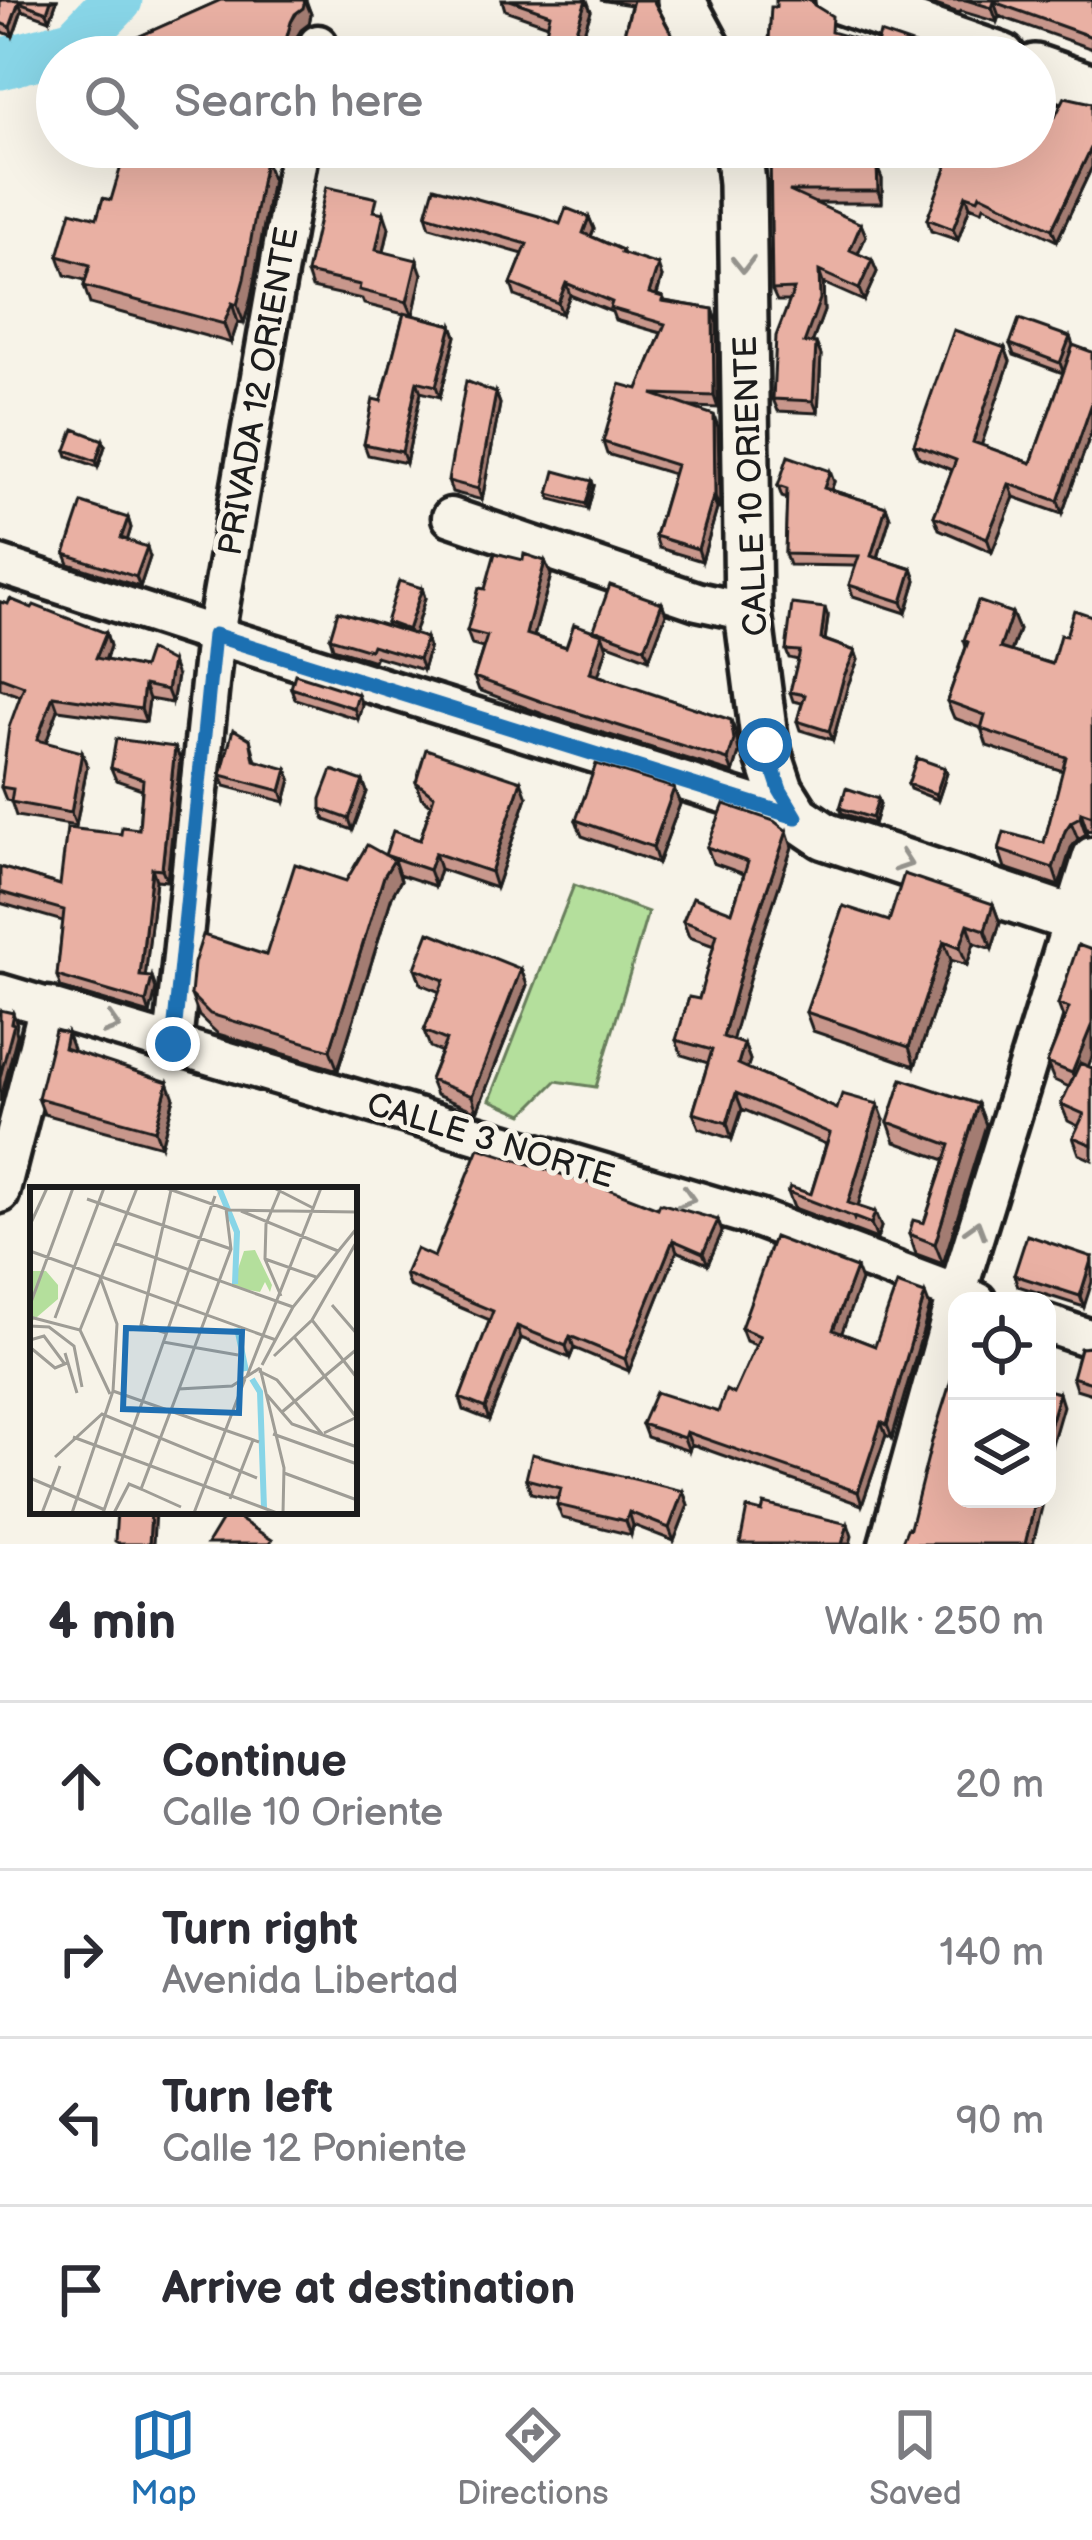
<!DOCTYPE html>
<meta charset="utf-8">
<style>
:root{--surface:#fff;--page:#f7f7f7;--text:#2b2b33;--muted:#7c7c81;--line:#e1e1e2;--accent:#1f6fb2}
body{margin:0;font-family:"Balsamiq Sans",sans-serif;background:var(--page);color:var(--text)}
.controls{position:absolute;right:36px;bottom:36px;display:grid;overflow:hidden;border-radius:24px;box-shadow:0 12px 48px #0002}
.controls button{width:108px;height:108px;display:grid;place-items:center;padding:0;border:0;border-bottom:3px solid var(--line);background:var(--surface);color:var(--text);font:60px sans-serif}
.stop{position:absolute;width:36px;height:36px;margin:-27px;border:9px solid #1f6fb2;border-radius:50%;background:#fff}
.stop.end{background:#1f6fb2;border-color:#fff;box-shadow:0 3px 12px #0008}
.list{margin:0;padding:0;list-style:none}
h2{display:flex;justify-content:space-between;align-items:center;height:156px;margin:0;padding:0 48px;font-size:51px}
h2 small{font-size:39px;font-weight:400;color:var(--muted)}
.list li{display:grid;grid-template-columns:78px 1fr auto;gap:36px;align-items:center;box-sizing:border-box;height:168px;padding:0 48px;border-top:3px solid var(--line)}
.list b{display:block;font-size:45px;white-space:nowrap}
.list p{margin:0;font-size:39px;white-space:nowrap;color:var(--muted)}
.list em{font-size:39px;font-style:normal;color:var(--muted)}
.icon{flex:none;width:66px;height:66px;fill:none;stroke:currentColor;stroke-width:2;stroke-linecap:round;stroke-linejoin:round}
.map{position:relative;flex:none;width:1092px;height:1544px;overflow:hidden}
.search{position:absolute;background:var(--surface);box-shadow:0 12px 48px #0002;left:36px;right:36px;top:36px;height:132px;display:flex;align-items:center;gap:30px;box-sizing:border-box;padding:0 42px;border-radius:66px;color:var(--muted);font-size:45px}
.sheet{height:828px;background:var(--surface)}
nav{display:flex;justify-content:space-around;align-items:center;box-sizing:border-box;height:168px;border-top:3px solid var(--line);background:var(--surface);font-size:33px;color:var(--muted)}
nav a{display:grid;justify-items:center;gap:6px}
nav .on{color:var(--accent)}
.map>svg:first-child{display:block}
</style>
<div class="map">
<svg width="1092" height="1544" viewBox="0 0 1092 1544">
<rect width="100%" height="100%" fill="#f7f3e8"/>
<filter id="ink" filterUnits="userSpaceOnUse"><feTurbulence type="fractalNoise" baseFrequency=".00833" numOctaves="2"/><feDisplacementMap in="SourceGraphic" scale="24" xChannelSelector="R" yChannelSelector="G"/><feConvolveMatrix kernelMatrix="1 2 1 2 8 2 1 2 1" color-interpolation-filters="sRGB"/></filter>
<g filter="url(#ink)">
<path fill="#b4df9c" stroke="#687e5c" stroke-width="3" d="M574,885L648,912L596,1087L556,1081L523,1114L490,1100Z"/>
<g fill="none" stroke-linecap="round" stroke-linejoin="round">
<path stroke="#88d5e7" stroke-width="51" d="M0,64L75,44L117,0"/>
<defs>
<path id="minor" d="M315,57L318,44
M451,517L697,601L748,612
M0,565L215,635L797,817
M0,993L759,1219L977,1301
M173,1044L215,635L300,147
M0,1194L48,1006
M1047,1324L1092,1339
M888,1544L957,1294L1092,856"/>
<path id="major" d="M681,0L712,57
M839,0L1002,57
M1035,68L1092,88
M738,147L742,183L748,612L765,745L780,790L797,817L825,836L1071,918L1092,931"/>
</defs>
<use href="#minor" stroke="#1c1c1c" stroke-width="45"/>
<use href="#major" stroke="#1c1c1c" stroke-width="54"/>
<use href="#minor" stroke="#f7f3e8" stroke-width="36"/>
<use href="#major" stroke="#f7f3e8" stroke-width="45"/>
</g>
<path fill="#c8978c" stroke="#1c1c1c" stroke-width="3" d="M0,0H57L50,20L22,10L13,36L0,31Z
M221,0H306L311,14L309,24L301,30L296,38L293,52L294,57H115L111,49Z
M502,0H587L591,11L584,32L622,42L631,5L600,0H654L684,57H547L543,45L548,25L505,10Z
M921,0H1092V49L999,16L997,22L960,11L959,13Z
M1092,103V167L1057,241L984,206L982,211L970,206L958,240L931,231L927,219L1055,117Z
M673,147H712V162L675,153Z
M770,147H871V167H877L882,179V203H815L861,224L866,236L858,254L872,260L877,272L864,301L823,283L824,311L812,343H816L821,355L818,413L778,411L773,399L790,301H777L772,290Z
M272,179L251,298L244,323L238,322L231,343L90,304L84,286L85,280L65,275L58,256L97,218L111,200Z
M382,213L389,228L384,252L422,274L413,315L452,325L456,336L440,397L421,392L406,463L368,455L364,444L381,401L404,314L364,304L362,299L312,288L307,273Z
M426,215L560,224L589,217L594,229L591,236L622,250L624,254L662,277L657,295L663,297L665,301L713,309L717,321L718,408L691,407L718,427L720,509H717L702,561L659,548L655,536L673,474L607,454L603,442L638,389L661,333L615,320L612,312L570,295L562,314L515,296L511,284L523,254L430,227Z
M1070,337L1073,346L1092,352V430L1062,514L1014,497L992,552L939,529L934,516L952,470L919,457L914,444L1005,348L1010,361L981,445L1031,463L1063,373L1014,355L1010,344Z
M496,393L500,404L482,500L452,492L448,481Z
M105,446L98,467L68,456L66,450Z
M834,482L831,490L886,507L890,518L878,558L912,569L916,580L906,613L853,596L849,585L855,566L789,565L785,554L787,499L782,497L778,486Z
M594,486L588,509L551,499L549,494Z
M128,518L131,528L127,540L150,557L140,587L69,564L65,554Z
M523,560L545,561L551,575L534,636L566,647L594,631V629L662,603L666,614L649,659L606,643L607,648L598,675L736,733L739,753L733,773L548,716L479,690L474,677L483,648L472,645L467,631L485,589Z
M422,588L425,598L414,635L426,638L429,649L423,670L376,656L374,661L333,648L330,638L387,626L386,622Z
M0,602L106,633L110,646L106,660L177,676L172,703L149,699L146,722L58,710L46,742L87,766L76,826L16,816L11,801L6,800L1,787L20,696L0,689Z
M1012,613L1019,630L1011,652L1052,664L1066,636L1092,616V831L1087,830L1086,834L1078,839L1071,848L1059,886L1005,868L999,850L1044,843L1063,771L987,746L981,728L954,718L947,701L966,647L964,640Z
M828,617L825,640L855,651L858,660L848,685L833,740L800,730L797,721L802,703L793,701L790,692L798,660L789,658L786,650Z
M291,688L362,705L358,719L295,699Z
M250,739L256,761L291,779L285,802L225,786L221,775Z
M175,747L180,759L167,881L156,880L145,977L156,989L150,1014L61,988L57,976L63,921L0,903V867L60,885L121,834L139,829L142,789L116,780L111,768Z
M945,768L947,773L938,800L910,789L908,784Z
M363,781L367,792L353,830L325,820L321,809Z
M416,782L527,797L496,888L440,869L435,886L399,874L401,880L392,896L338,1070L218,1034L199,1016L191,995L266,955L346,881L385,855L420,840L431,805L421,797Z
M878,799L880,804L874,824L842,813L840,808Z
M680,804L658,863L582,836L576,820Z
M707,847H792L755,958L732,1040L744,1044L750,1060L747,1068L837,1109L884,1120L858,1206L881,1227L877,1239L794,1208L788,1192L811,1194L826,1144L742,1109L732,1139L699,1128L693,1113L708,1063L682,1055L676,1040L699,999L714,946L689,937L683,921L732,912L744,874L713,863Z
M993,904L1000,923L992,949L974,943L967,965L951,960L915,1066L813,1031L806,1012L889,921Z
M1092,950V1057L1088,1066L1092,1068V1160L1079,1154L1073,1137L1078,1126L1068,1121L1061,1104L1069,1087L1054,1080L1047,1063L1064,1020L1058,1004Z
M415,968L521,969L527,985L477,1112L436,1095L430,1080L441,1052L430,1047L424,1031L440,992L421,984Z
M67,1033L73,1051L174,1098L161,1146L44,1114L38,1098Z
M978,1104L986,1125L943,1264L916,1254L909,1234L924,1223L945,1160L895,1142L888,1122Z
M722,1232L708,1264L677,1251L629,1371L574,1348L570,1358L521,1338L489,1420L464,1410L460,1398L490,1320L409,1286L405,1274L434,1257Z
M1092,1257L1084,1307L1018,1286L1014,1275Z
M861,1281L841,1333L875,1346L930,1307L892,1438L886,1435L862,1505L691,1444L689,1451L647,1437L642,1424L718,1412L734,1394L756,1345L746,1341L741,1328Z
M1092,1347V1394L1076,1389L1072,1377Z
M526,1479L683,1491L688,1505L674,1541L633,1525L631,1535L562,1518L557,1505L558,1499L531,1493Z"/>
<path fill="#a37b72" stroke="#1c1c1c" stroke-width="3" d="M51,0H57L50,20L47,12Z
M305,0L311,14L309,24L301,30L296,38L293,52L294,57H291L287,36L291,22Z
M586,0L591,11L580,43L576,30Z
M19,2L22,10L13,36L10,27Z
M994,2L999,16L997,22L992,8Z
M1092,146V167L1057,241L1052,229Z
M867,147H871L870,179L866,167Z
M265,160L272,179L251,298L244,323L237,305Z
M877,167L882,179V203L878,191Z
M966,195L970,206L958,240L953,229Z
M384,213L389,228L381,265L376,250Z
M589,217L594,229L588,245L583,233Z
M861,224L866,236L854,262L850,250Z
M417,260L422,274L413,316L407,302Z
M872,260L877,272L864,301L859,289Z
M658,265L662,277L653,305L649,293Z
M819,271L823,283L824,311L808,354L804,343Z
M566,283L570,295L562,314L558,303Z
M232,303L238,322L231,343L224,324Z
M713,309L717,321L718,408L714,396Z
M452,325L456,336L440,397L436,386Z
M1070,337L1074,348L1064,374L1060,363Z
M816,343L821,355L818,413L813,401Z
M1005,348L1010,361L978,455L973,442Z
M417,381L421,392L406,463L402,452Z
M496,393L500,404L482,500L478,489Z
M1092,403V430L1062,514L1058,501Z
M714,415L718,427L720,509L715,497Z
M103,440L105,446L98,467L96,461Z
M830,471L834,482L828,499L824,488Z
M592,481L594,486L588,509L586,504Z
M1009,484L1014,497L992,552L987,538Z
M713,497L717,509L702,561L698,549Z
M886,507L890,518L875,567L871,556Z
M128,518L131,528L125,548L121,538Z
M147,547L150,557L140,587L136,577Z
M545,561L551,575L531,647L526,634Z
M912,569L916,580L906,613L902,602Z
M422,588L425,598L412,641L408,630Z
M662,603L666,614L649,659L645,648Z
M825,608L828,617L824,648L821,639Z
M1012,613L1019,630L1006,665L1000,648Z
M106,633L110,646L101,672L96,658Z
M602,634L607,648L595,686L590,673Z
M426,638L429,649L423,670L419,659Z
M855,651L858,660L848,685L833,740L829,731L844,676Z
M172,662L177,676L172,703L167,690Z
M144,685L149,699L146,722L141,709Z
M358,694L362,705L358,719L354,708Z
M53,696L58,710L42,753L37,740Z
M731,720L736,733L739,753L733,773L728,760Z
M175,747L180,759L167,881L162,869Z
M82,752L87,766L76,826L71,813Z
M945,768L947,773L938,800L936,794Z
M287,769L291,779L285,802L281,791Z
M363,781L367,792L353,830L349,819Z
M521,781L527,797L496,888L491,872Z
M674,788L680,804L658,863L653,847Z
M878,799L880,804L874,824L872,818Z
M1081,812L1087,830L1086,834L1080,817Z
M1071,822L1078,839L1071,848L1059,886L1053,868L1065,831Z
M787,831L792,847L755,958L729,1053L723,1037L749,942Z
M435,853L440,869L435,886L429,870Z
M394,860L401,880L392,896L338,1070L330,1050L384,876Z
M152,868L156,880L144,988L140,976Z
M993,904L1000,923L992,949L985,930Z
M968,924L974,943L967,965L960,947Z
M944,941L951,960L915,1066L909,1047Z
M521,969L527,985L477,1112L472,1096Z
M152,977L156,989L150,1014L146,1002Z
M13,1013L17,1024L16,1030L17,1035L0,1102V1077Z
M1092,1024V1057L1079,1090L1072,1073Z
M67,1033L73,1049L70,1064L64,1048Z
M744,1044L750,1060L744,1079L738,1064Z
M168,1082L174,1098L161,1146L155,1130Z
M736,1093L742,1109L732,1139L727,1123Z
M878,1104L884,1120L854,1219L848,1203Z
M978,1104L986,1125L943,1264L935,1244Z
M875,1212L881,1227L877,1239L871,1224Z
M718,1220L722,1232L708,1264L703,1253Z
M673,1240L677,1251L629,1371L625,1359Z
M1092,1259V1282L1084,1307L1080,1296Z
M856,1268L861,1281L838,1343L833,1330Z
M925,1294L930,1307L892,1438L887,1425Z
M517,1326L521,1338L489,1420L485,1408Z
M570,1336L574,1348L570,1358L566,1346Z
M1059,1393L1063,1406L1047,1461V1433Z
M881,1422L886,1435L862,1505L858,1492Z
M686,1432L691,1444L689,1451L684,1438Z
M683,1491L688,1505L674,1541L669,1528Z
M1036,1499H1044L1033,1544H1025Z
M151,1511H155L153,1544H149Z
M629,1512L633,1525L631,1535L626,1521Z
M848,1524L852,1536L850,1544H842Z"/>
<path fill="#e9b0a3" stroke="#1c1c1c" stroke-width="3" d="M0,0H51L47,12L19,2L10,27L0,23Z
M221,0H305L303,8L295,14L291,22L287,36L291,55L293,57H143L111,49Z
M510,0H586L576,30L622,42L633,0H653L684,57H556L558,49L543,45L550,14Z
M776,0H811L814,5L832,16L831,32L877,45L880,33L950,57H768L771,7H776Z
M966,0H1092V37L994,2L992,8Z
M1065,97L1092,103V146L1052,229L980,194L978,199L966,195L953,229L927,219L954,147H1035V108L1055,117Z
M134,147H215L265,160L244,279L237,305L232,303L224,324L84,286L90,265L58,256L71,211L97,218L103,198L111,200L126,149L133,151Z
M770,147H867L866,167H877L878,191H789L861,224L850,250L872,260L859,289L819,271L820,299L804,343H816L813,401L773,399L776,336L794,289L772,290Z
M326,187L377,198L374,211L384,213L376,250L417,260L407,302L359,290L360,285L307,273Z
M434,187L539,216L560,224L566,208L589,217L583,233L622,250L621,253L658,265L649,293L663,297L662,301L713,309L714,396L652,394L714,415L715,497H713L698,549L655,536L676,465L603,442L620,384L638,389L665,324L610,308L612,302L566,283L558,303L511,284L527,244L426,215Z
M404,313L452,325L436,386L417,381L402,452L364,444L373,399L381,401Z
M1019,319L1070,337L1060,363L1010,344Z
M954,330L1005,348L973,442L1031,463L1073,345L1092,352V403L1058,501L1009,484L987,538L934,516L956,460L914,444Z
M466,381L496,393L478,489L448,481Z
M74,429L103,440L96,461L66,450Z
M788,456L830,471L824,488L886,507L871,556L912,569L902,602L849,585L859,556L785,554L787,489L778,486Z
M555,471L592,481L586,504L549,494Z
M82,503L128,518L121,538L147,547L136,577L65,554Z
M495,553L523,560L524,554L545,561L526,634L566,647L574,624L602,634L590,673L731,720L734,740L728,760L543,702L474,677L487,636L467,631L479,588L485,589Z
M399,581L422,588L408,630L386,622Z
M610,585L662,603L645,648L594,629Z
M10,599L32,608L34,605L106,633L96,658L143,668L149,650L172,662L167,690L144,685L141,709L53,696L37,740L82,752L71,813L11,802L13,789L1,787L9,727L24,686L0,677V602L8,604Z
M978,601L1012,613L1000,648L1052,664L1060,635L1066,636L1074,610L1092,616V816L1081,812L1080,817L1071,822L1065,831L1053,868L999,850L1004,832L1044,843L1066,757L981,729L985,715L947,701L968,642L964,640Z
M792,604L825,608L821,639L855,651L844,676L829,731L797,721L805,695L790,692L800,651L786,650Z
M338,611L426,638L419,659L372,645L370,650L330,638Z
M295,674L358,694L354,708L291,688Z
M233,729L250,739L254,760L287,769L281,791L221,775Z
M116,739L175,747L162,869L152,868L140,976L152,977L146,1002L57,976L64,910L0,892V867L60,885L67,828L121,834L122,827L139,829L143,779L111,768Z
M426,749L521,781L491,872L435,853L429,870L385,855L393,831L420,840L434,796L416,782Z
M917,758L945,768L936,794L908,784Z
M596,764L674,788L653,847L576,820Z
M332,770L363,781L349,819L321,809V799Z
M846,788L878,799L872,818L840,808Z
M724,804L774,821L787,831L749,942L723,1037L744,1044L738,1064L837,1109L842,1094L878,1104L848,1203L875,1212L871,1224L788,1192L790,1187L811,1194L830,1133L736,1093L727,1123L693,1113L712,1050L676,1040L689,997L699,999L717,934L683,921L693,897L732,912L748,862L707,847Z
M367,845L394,860L384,876L330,1050L210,1014L191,995L194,963L203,935L266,955L295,864L346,881Z
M904,874L993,904L985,930L968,924L960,947L944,941L909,1047L806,1012L843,906L889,921Z
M429,932L521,969L472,1096L430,1080L446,1040L424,1031L444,980L415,968Z
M1078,945L1092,950V1024L1072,1073L1047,1063L1069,1008L1058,1004Z
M0,1010L13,1013L11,1023L14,1024L0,1077Z
M55,1030L67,1033L64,1048L168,1082L155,1130L38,1098Z
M1080,1063L1092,1068V1145L1073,1137L1084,1114L1061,1104Z
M902,1079L978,1104L935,1244L909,1234L913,1220L924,1223L950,1145L888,1122Z
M479,1148L614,1191L658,1208L660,1203L718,1220L703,1253L673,1240L625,1359L570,1336L566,1346L517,1326L485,1408L460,1398L493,1311L405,1274L416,1249L434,1257Z
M1027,1235L1092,1257L1080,1296L1014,1275Z
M774,1237L856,1268L833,1330L875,1346L897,1284L925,1294L887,1425L881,1422L858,1492L686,1432L684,1438L642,1424L656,1392L718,1412L726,1390L734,1394L760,1336L741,1328Z
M1092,1347V1383L1072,1377L1080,1348Z
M957,1361V1499H1036L1025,1544H901L908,1527L910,1528L932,1441Z
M1047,1390L1059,1393L1047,1433Z
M532,1454L683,1491L669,1528L629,1512L626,1521L557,1505L561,1488L526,1479Z
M764,1504L848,1524L842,1544H740L747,1508L762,1512Z
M117,1511H151L149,1544H120L115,1541Z
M227,1511L272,1540L269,1544H207Z"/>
<defs><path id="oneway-chevron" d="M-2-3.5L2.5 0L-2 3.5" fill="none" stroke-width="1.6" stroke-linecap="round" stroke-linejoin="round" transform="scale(3)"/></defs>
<g stroke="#94928c">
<use href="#oneway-chevron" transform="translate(743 264) rotate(89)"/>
<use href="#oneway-chevron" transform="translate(904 862) rotate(19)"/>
<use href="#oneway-chevron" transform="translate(112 1025) rotate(17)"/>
<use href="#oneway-chevron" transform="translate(687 1198) rotate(17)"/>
<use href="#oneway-chevron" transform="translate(976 1229) rotate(-73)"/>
</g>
</g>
<g fill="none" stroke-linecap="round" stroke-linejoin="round" filter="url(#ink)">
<path stroke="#1f6fb2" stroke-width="15" d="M173,1044L214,635L796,817L780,790L765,745"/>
</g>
<g text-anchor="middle" stroke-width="10" stroke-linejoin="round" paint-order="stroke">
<g font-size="33" fill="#1c1c1c" stroke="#f7f3e8">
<text transform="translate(257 391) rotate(-80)" y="12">PRIVADA 12 ORIENTE</text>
<text transform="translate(749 486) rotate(-92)" y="12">CALLE 10 ORIENTE</text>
<text transform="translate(491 1139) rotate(17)" y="12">CALLE 3 NORTE</text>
</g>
</g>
<g transform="translate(30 1187)">
<rect width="327" height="327" fill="#f7f3e8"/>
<path d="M225,63L242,98L240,105L235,95L230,105L202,100L214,64ZM0,84H16L28,98V112L0,136Z" fill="#b4df9c"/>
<path fill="none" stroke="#88d5e7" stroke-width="6" d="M189,1L207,45L205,97M207,141L216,184M222,192L230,205L234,321"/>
<path fill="none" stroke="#9f9d96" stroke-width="3" d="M136,1L199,23L327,25M244,1L283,21M251,1L236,37L235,72L251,109M57,12L201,62M211,24L308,64M0,38L17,1M84,56L263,120M0,64L246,153M235,72L286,90M0,118L43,1M302,118L327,147M0,130L50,143L80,207M25,131L74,1M282,133L327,191M0,139L19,140L44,159L52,200M50,143L107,1M136,146L111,138L141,3M265,151L327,231M0,153L14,149L34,176M133,155L208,168M1,161L25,181L37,176M35,166L47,206M244,169L282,133L327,54M232,178L263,120L327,41M230,181L254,281L253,326M229,184L247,193L292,247M217,189L291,1M149,202L201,62L196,22M83,204L229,255M237,208L262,237L327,260M252,225L327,162M294,246L327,230M243,247L327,277M43,250L247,326M25,270L72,227L227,291M254,286L327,313M0,291L75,323M111,302L151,320M200,312L223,253M12,326L30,279M42,326L83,204L87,137L70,90M73,326L185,9M84,326L99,297L111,302L149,202L202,199L230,181M164,326L215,192"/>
<path fill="#1f6fb2" fill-opacity="0.15" stroke="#1f6fb2" stroke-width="6" d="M96,141L212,145L209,226L93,222Z"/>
<rect width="327" height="327" fill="none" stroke="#1c1c1c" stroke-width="6"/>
</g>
</svg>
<div class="controls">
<button><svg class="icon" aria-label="locate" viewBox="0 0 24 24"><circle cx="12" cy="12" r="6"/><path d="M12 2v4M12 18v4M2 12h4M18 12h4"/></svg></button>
<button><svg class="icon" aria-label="layers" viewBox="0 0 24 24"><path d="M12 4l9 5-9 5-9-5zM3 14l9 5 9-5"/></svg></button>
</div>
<div class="stop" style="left:765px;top:745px"></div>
<div class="stop end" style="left:173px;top:1044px"></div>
<div class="search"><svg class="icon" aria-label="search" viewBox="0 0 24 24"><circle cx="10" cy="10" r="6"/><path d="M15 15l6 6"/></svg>Search here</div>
</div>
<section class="sheet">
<h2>4 min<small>Walk · 250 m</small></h2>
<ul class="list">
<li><svg class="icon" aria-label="ahead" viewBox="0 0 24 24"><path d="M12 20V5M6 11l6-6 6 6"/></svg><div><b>Continue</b><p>Calle 10 Oriente</p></div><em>20 m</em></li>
<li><svg class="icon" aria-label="right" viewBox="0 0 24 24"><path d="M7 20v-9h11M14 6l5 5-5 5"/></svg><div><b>Turn right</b><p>Avenida Libertad</p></div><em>140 m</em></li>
<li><svg class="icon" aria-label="left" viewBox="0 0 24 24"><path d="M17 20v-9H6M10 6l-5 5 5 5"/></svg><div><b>Turn left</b><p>Calle 12 Poniente</p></div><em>90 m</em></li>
<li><svg class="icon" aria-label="arrive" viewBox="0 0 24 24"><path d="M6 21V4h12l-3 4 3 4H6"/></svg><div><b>Arrive at destination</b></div></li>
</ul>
</section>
<nav>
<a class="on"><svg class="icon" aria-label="map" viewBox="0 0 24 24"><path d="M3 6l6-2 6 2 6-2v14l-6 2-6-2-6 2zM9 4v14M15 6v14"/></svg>Map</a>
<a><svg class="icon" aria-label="directions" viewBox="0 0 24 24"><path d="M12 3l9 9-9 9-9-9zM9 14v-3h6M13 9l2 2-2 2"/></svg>Directions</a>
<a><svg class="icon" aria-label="saved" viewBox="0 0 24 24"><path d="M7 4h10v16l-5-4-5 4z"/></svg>Saved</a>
</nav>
